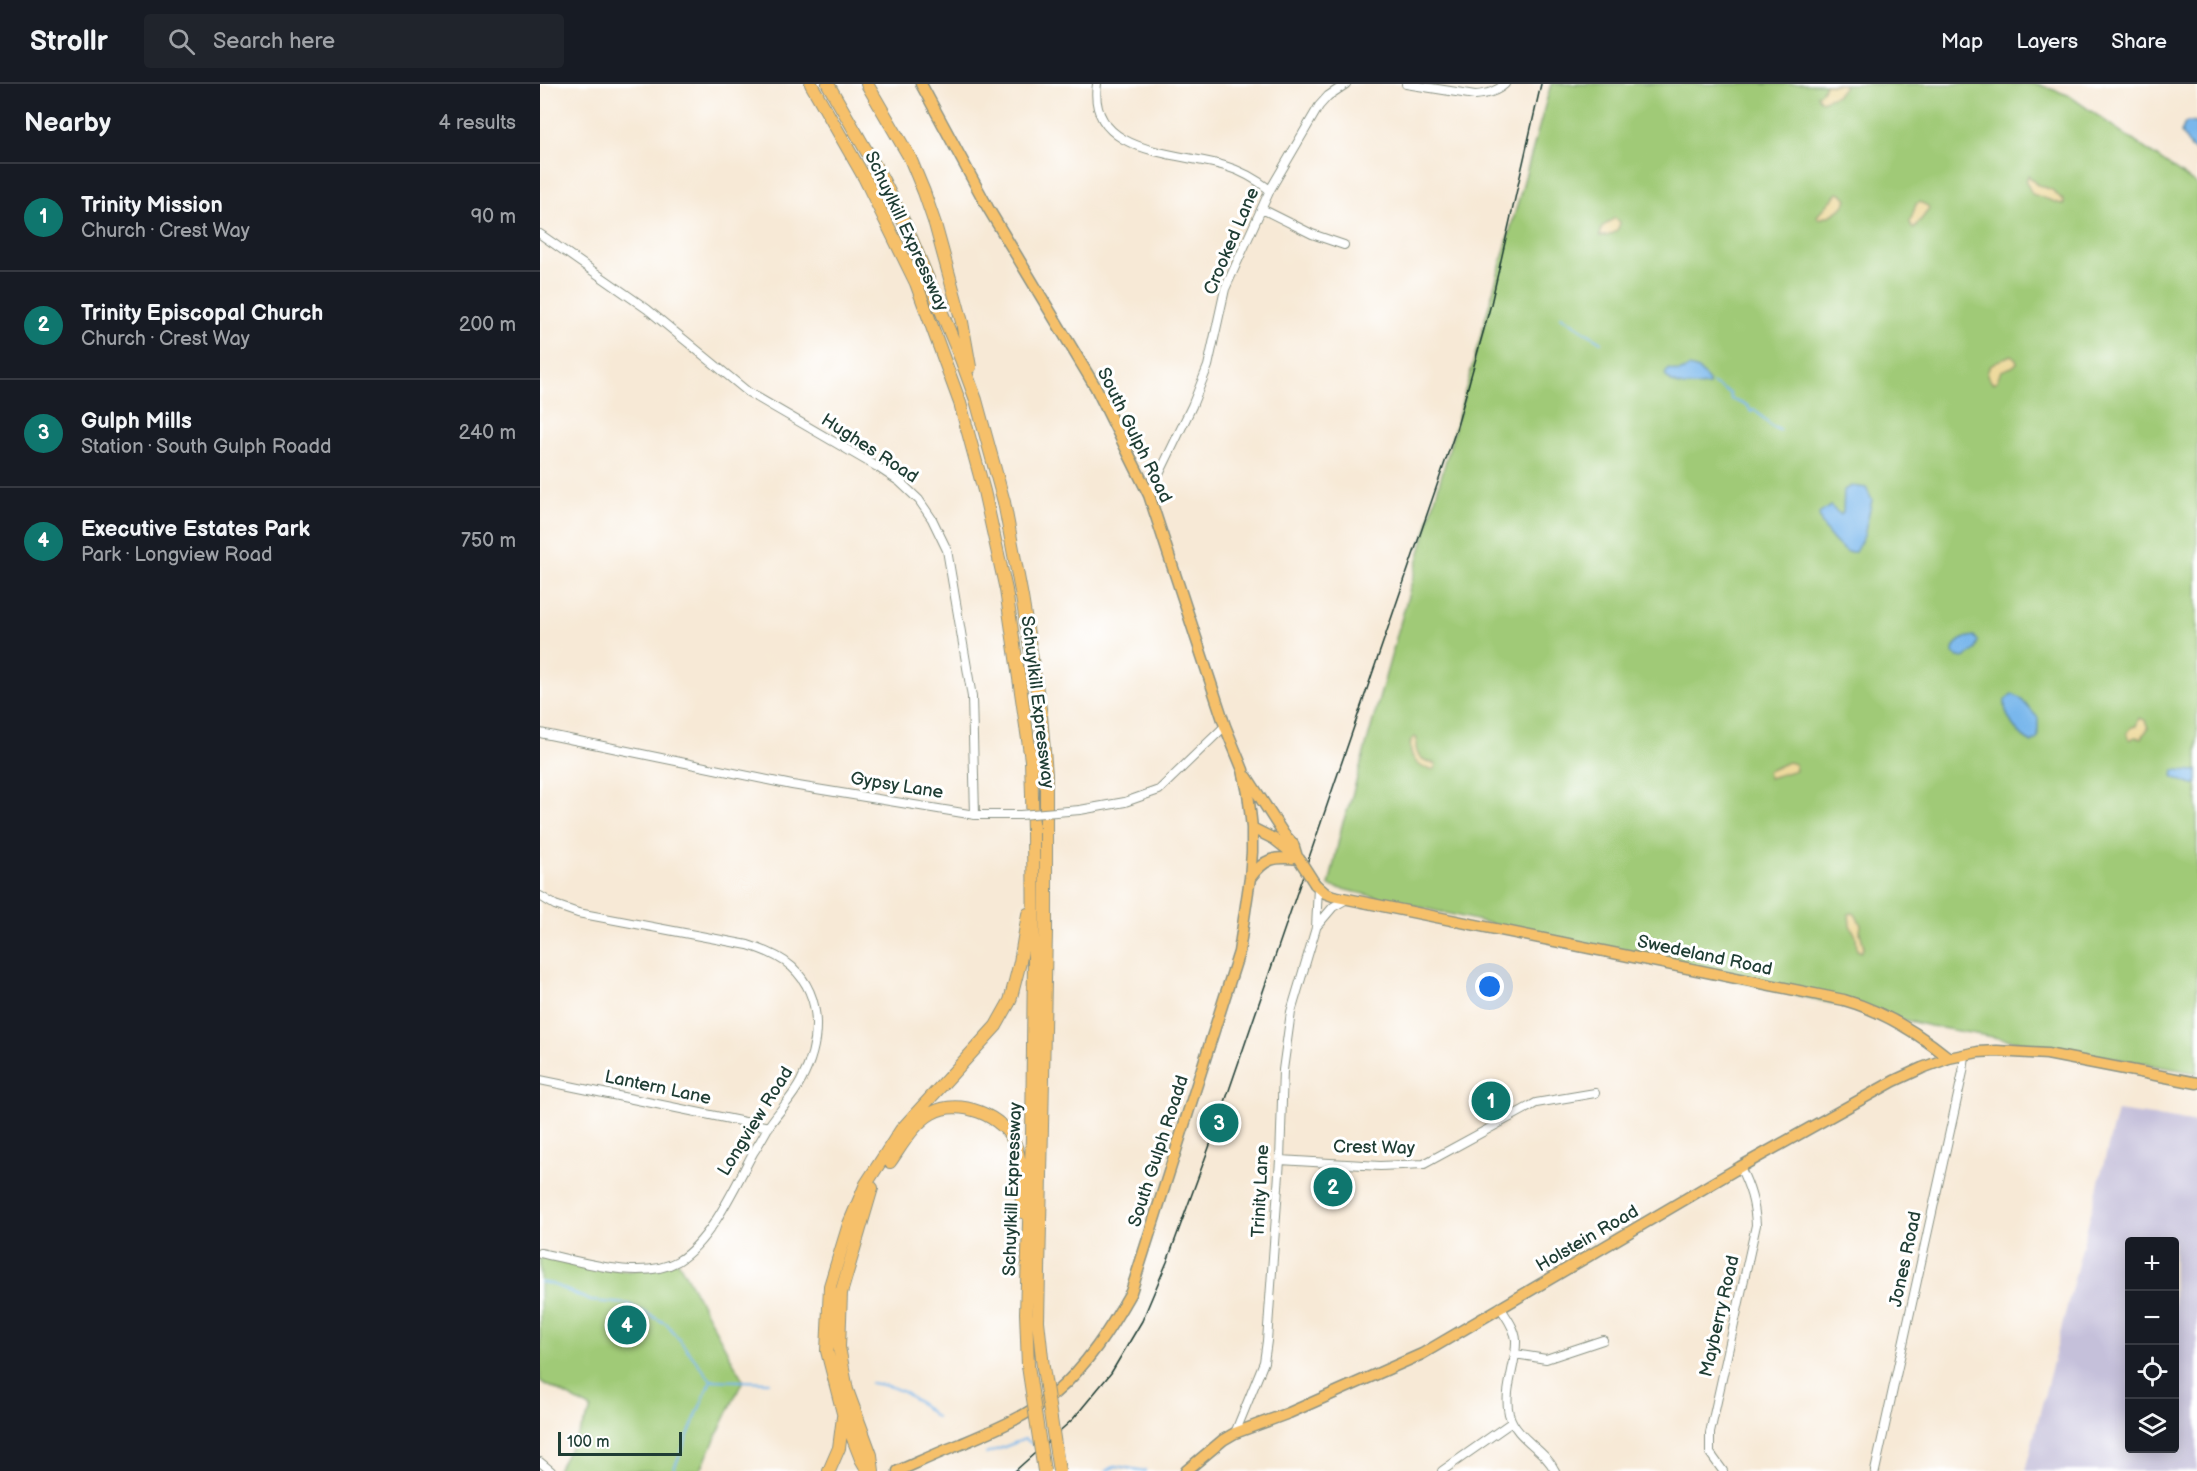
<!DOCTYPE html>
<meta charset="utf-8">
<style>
:root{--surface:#171b24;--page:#20242c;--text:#f1f3f6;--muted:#9ea1a6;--line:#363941;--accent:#0f766e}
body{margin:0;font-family:"Balsamiq Sans",sans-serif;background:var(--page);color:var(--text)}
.controls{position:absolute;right:18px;bottom:18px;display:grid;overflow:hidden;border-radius:6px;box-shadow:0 3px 15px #0003}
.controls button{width:54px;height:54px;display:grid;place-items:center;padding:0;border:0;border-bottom:2px solid var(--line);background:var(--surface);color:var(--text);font:30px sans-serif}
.scale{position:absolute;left:18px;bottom:15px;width:124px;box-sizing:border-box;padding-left:6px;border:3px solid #1f3d34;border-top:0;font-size:16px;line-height:21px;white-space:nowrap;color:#1f3d34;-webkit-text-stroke:4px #fff;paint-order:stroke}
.you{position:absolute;left:950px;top:903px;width:21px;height:21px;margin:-15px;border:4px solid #fff;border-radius:50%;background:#1a73e8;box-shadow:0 0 0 9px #1a73e833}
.badge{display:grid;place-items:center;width:39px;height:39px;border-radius:50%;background:var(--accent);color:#fff;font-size:20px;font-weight:700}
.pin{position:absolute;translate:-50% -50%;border:3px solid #fff;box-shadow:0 2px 6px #0006}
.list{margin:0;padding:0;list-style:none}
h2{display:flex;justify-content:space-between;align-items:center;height:78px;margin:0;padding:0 24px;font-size:26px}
h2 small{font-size:20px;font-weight:400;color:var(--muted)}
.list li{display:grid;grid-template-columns:39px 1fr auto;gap:18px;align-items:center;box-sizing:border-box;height:108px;padding:0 24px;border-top:2px solid var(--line)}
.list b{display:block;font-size:22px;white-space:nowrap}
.list p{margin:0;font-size:20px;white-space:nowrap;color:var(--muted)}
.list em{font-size:20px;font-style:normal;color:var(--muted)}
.icon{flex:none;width:33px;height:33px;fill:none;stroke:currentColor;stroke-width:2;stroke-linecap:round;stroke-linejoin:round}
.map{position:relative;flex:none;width:1657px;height:1387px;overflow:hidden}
header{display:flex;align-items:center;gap:36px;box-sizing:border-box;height:84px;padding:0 30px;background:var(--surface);border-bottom:2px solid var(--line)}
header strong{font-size:28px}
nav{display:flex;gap:33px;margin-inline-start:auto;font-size:21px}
.search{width:420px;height:54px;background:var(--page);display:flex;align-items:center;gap:15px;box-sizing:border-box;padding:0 21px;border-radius:6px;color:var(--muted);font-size:22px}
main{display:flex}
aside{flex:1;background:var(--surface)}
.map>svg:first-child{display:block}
</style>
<header>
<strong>Strollr</strong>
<div class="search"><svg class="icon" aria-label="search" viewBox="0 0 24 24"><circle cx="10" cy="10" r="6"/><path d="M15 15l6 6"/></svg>Search here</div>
<nav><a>Map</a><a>Layers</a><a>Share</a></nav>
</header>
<main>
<aside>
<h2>Nearby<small>4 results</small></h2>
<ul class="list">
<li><span class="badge">1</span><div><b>Trinity Mission</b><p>Church · Crest Way</p></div><em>90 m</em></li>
<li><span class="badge">2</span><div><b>Trinity Episcopal Church</b><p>Church · Crest Way</p></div><em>200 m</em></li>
<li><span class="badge">3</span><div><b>Gulph Mills</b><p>Station · South Gulph Roadd</p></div><em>240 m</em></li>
<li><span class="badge">4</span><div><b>Executive Estates Park</b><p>Park · Longview Road</p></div><em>750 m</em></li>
</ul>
</aside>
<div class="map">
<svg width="1657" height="1387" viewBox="0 0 1657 1387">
<rect width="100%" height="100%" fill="#fff"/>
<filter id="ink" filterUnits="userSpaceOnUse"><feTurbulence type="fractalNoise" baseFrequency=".0167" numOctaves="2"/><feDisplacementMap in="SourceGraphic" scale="12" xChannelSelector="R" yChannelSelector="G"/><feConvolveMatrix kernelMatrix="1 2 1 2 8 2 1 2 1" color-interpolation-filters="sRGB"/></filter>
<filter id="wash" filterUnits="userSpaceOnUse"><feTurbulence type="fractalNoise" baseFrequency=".008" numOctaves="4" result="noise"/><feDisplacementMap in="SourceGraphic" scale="24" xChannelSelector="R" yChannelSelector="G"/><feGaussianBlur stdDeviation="1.35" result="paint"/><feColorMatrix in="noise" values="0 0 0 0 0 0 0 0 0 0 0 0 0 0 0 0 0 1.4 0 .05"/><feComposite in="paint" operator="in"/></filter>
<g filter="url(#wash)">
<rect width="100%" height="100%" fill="#f7e9d6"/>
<path fill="#c5c0da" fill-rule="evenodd" d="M1577,1027L1657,1038V1387H1485ZM1590,1158H1634V1364H1590Z"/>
<path fill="#a0ca77" stroke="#608456" stroke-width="1.5" d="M1011,0H1497L1528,11L1657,101V989L1390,942L789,802L802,741L810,719Z
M0,1169L89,1187L138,1177L203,1296L160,1387H17L52,1325L0,1297Z"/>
<path fill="#eeda9e" stroke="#868c69" stroke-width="1.5" d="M1285,0H1303L1304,2L1297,11L1282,17L1279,15L1277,11L1282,7Z
M1488,91L1496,100L1512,106L1524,117V121L1492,110L1486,98Z
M1298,109H1302L1307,115C1303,127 1289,133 1278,135L1277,132Z
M1380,118L1388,122L1389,125L1374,145L1372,144L1370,138L1376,120Z
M1075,134L1080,138C1079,148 1070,153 1060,152L1062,143Z
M1471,271L1476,275L1477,279L1472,283L1461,287L1456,298L1452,299L1447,291C1448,278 1461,276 1471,271Z
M1599,634L1605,636L1608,644L1602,654L1595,653L1590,656L1587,649L1592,643L1596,642Z
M875,653L877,655C873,671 882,677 896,680L895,685C877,687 868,671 871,656Z
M1248,678L1255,680L1256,686L1229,694L1227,688L1228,687Z
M1312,829L1315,830L1321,841L1320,848L1324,863L1321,868L1317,866L1316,852L1310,841L1309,830Z"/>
<path fill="#79b7ec" stroke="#4c7a90" stroke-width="1.5" d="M1647,38L1657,39V68L1651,64L1641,49L1644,41Z
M1149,283L1159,286L1169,297V301C1154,302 1134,306 1125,291L1128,285L1139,288Z
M1312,402L1326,404L1332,416L1324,452L1315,468H1307C1296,461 1280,443 1279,430L1290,422L1301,431L1303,428L1304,406Z
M1434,552L1438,557L1435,566L1424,574L1418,573L1413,569C1412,558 1425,553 1434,552Z
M1472,610L1480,614L1498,634V654L1492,659C1479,653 1463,632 1465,616Z
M1634,686L1657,687V700H1649L1633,693Z"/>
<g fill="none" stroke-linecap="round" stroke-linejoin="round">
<path stroke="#79b7ec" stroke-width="2" d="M1021,232L1061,258
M1172,299L1190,309L1191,315L1208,322L1211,328L1214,325L1232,343L1240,346
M0,1198L12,1200L51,1217L88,1220L127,1240L171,1296
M331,1299C361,1302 374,1314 396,1333
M446,1370L485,1355L495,1362
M133,1387L171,1296L229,1298
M566,1387L576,1382L605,1387"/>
</g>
</g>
<g filter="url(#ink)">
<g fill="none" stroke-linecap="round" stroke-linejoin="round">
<defs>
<path id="minor" d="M557,0C547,71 638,68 685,82C702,87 716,95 730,106
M866,0L935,11C947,10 956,8 965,0
M722,125L772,150L804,161
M0,150L107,225L208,308L339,384L360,398L379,416L392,435L407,466L432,613L435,731
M609,411L652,322L668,282L685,205L730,106L779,22L788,12L806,0
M0,649L252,701L435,731H480
M540,726L585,718L619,706L685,642
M0,812L15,821L38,829L208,861C224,866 240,872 252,883C285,914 280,962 261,997C253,1013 239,1027 229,1042C224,1051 219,1060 213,1069C195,1102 171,1157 138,1177C102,1198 39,1177 0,1169
M776,843L793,823L807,815
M0,996L229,1043
M740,1076L840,1082L884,1080L996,1019L1055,1009
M960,1223C966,1233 975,1244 976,1256C977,1280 963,1306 969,1330C976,1355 1004,1364 1015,1387
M975,1270L1006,1275L1063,1256
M695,1349L724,1278L727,1257L740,1076L743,986L751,928L776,844L778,803
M0,1378L11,1387
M902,1387L972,1338
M1183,1387L1170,1369V1349L1216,1141C1215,1119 1210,1103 1200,1083
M1335,1387L1423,988L1425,971"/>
<path id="major" d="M707,693L743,749L753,760L757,773
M712,744L734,755L757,773
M710,794C725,774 734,772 759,775
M775,800L785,809L793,812L1304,916C1343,927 1377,948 1409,974
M358,1387C379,1378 400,1368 421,1360C454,1346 486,1333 514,1310C547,1282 570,1245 591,1208L699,868L710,794L712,768V744L708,709L703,686L685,642L609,411L556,304L448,124L381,0
M646,1387L683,1356L695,1349L749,1329L882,1270L1200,1083L1354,997L1382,984L1409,974L1438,968L1457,967L1507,970L1657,999"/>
<path id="highway" d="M271,0L324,93L376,199L420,319L444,407L466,506L491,676L493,748L494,875L492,1051L486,1229L488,1282
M288,0L342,94L367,144L421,275L436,316L464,418L482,513L501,631L506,690V848L498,1237L503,1283
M327,0L370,74L384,108L395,140L422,238L430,283
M350,1078C362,1061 374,1039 392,1029C419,1013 464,1032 475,1060C483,1080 481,1107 482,1128
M332,1104L301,1209L299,1263L307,1306L331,1371L333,1387
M289,1387L299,1364L303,1333
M328,1387L321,1375L303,1329L287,1267L290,1202L309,1140L326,1100L361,1046L456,942L470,917L480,878L488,830"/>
</defs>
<use href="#minor" stroke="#8b9385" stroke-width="10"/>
<use href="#major" stroke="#8b9385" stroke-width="13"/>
<use href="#highway" stroke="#8b9385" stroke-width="14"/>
<use href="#minor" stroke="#fff" stroke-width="8"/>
<use href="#major" stroke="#f6c06b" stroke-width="10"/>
<use href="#highway" stroke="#f6c06b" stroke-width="12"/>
<path stroke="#1f3d34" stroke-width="1.5" d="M475,1387L533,1335L571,1289L602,1237L627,1178L674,1050L916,346L951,220L1001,0"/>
<defs>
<path id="minor-bridge" d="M480,731L540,726"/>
<path id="major-bridge" d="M759,775L775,800"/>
<path id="highway-bridge" d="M488,1282L504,1387
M503,1283L519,1387"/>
</defs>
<use href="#minor-bridge" stroke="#8b9385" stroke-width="10" stroke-linecap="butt"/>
<use href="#major-bridge" stroke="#8b9385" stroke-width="13" stroke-linecap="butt"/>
<use href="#highway-bridge" stroke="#8b9385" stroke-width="14" stroke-linecap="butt"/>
<use href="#minor-bridge" stroke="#fff" stroke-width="8"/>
<use href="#major-bridge" stroke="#f6c06b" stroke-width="10"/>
<use href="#highway-bridge" stroke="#f6c06b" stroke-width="12"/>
</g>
</g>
<g text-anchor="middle" stroke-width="6" stroke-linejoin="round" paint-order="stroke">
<g font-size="18" fill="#1f3d34" stroke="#fff">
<text transform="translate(367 147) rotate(65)" y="6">Schuylkill Expressway</text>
<text transform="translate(691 157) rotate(-67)" y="6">Crooked Lane</text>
<text transform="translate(595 351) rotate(64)" y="6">South Gulph Road</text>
<text transform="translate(330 364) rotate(33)" y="6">Hughes Road</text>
<text transform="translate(498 618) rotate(83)" y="6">Schuylkill Expressway</text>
<text transform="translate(357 701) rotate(9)" y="6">Gypsy Lane</text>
<text transform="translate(1165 871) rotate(12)" y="6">Swedeland Road</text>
<text transform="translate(118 1003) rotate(12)" y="6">Lantern Lane</text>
<text transform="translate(215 1037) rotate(-58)" y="6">Longview Road</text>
<text transform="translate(834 1063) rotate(1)" y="6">Crest Way</text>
<text transform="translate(618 1067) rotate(-72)" y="6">South Gulph Roadd</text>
<text transform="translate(472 1105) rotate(-88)" y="6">Schuylkill Expressway</text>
<text transform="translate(720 1107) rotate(-87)" y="6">Trinity Lane</text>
<text transform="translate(1047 1154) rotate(-30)" y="6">Holstein Road</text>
<text transform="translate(1365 1175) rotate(-78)" y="6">Jones Road</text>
<text transform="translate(1179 1232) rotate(-77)" y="6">Mayberry Road</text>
</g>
</g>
</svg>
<div class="controls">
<button>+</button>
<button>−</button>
<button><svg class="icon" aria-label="locate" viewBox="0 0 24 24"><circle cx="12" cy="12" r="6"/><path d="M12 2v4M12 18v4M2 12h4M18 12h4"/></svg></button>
<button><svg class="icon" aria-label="layers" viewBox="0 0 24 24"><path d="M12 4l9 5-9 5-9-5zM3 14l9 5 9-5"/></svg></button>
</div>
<div class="scale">100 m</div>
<div class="you"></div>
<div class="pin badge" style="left:951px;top:1017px">1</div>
<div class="pin badge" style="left:793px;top:1103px">2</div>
<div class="pin badge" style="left:679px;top:1039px">3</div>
<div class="pin badge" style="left:87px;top:1241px">4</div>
</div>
</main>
